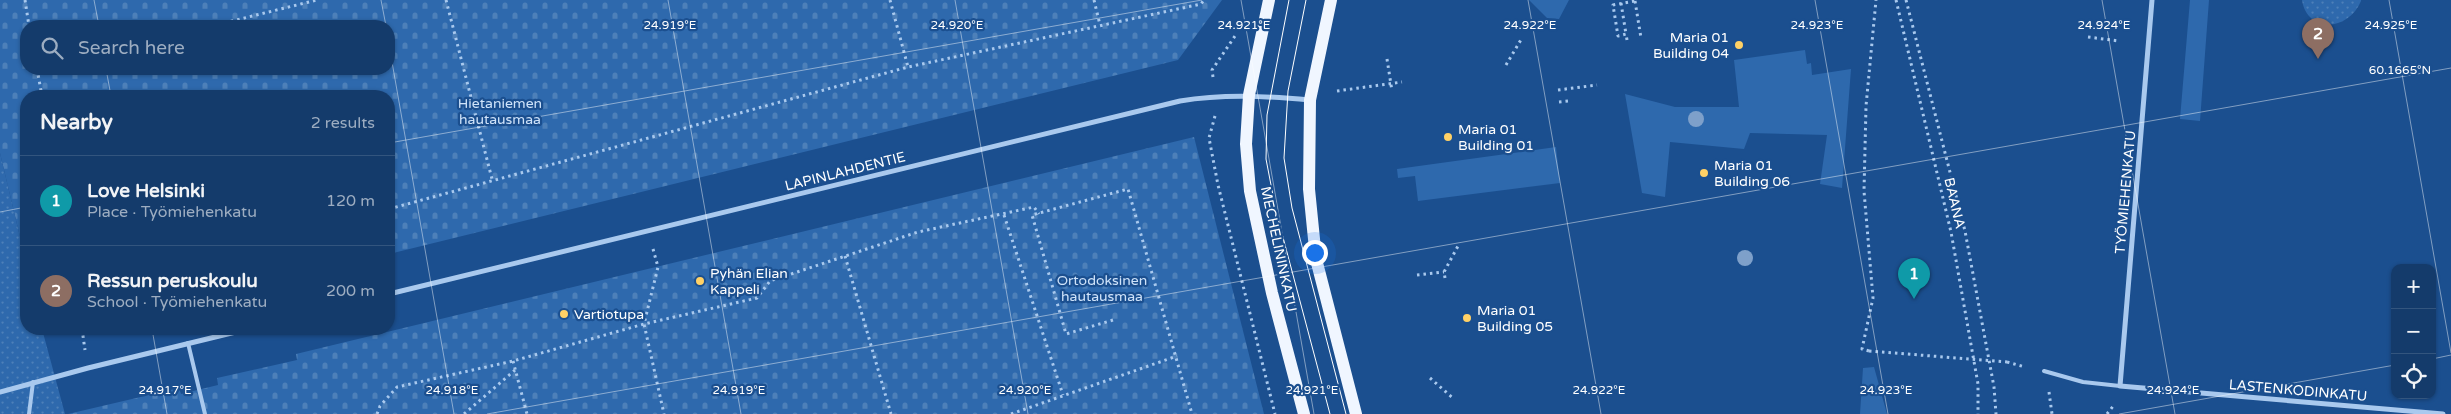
<!DOCTYPE html>
<meta charset="utf-8">
<style>
:root{--surface:#143b6b;--page:#214673;--text:#f1f3f6;--muted:#9dadc1;--line:#33557e;--accent:#d6ab8b}
body{margin:0;font-family:"Varela Round",sans-serif;background:var(--page);color:var(--text)}
.controls{position:absolute;right:15px;bottom:15px;display:grid;overflow:hidden;border-radius:10px;box-shadow:0 1px 4px #0004}
.controls button{width:45px;height:45px;display:grid;place-items:center;padding:0;border:0;border-bottom:1px solid var(--line);background:var(--surface);color:var(--text);font:25px sans-serif}
.you{position:absolute;left:1314px;top:252px;width:18px;height:18px;margin:-12px;border:4px solid #fff;border-radius:50%;background:#1a73e8;box-shadow:0 0 0 8px #1a73e833}
.badge{display:grid;place-items:center;width:32px;height:32px;border-radius:50%;background:var(--accent);color:#fff;font-size:16px;font-weight:700}
.pin{position:absolute;translate:-50% -41px;filter:drop-shadow(0 1px 2px #0008)}
.pin::after{content:'';position:absolute;top:26px;width:18px;height:15px;background:inherit;clip-path:polygon(0 0,100% 0,50% 100%)}
.list{margin:0;padding:0;list-style:none}
h2{display:flex;justify-content:space-between;align-items:center;height:65px;margin:0;padding:0 20px;font-size:21px}
h2 small{font-size:16px;font-weight:400;color:var(--muted)}
.list li{display:grid;grid-template-columns:32px 1fr auto;gap:15px;align-items:center;box-sizing:border-box;height:90px;padding:0 20px;border-top:1px solid var(--line)}
.list b{display:block;font-size:19px;white-space:nowrap}
.list p{margin:0;font-size:16px;white-space:nowrap;color:var(--muted)}
.list em{font-size:16px;font-style:normal;color:var(--muted)}
.icon{flex:none;width:28px;height:28px;fill:none;stroke:currentColor;stroke-width:2;stroke-linecap:round;stroke-linejoin:round}
.map{position:relative;flex:none;width:2451px;height:414px;overflow:hidden}
.search{position:absolute;background:var(--surface);box-shadow:0 1px 4px #0004;left:20px;top:20px;width:375px;height:55px;display:flex;align-items:center;gap:12px;box-sizing:border-box;padding:0 18px;border-radius:20px;color:var(--muted);font-size:19px}
.panel{position:absolute;background:var(--surface);box-shadow:0 1px 4px #0004;left:20px;top:90px;width:375px;height:245px;border-radius:20px}
.map>svg:first-child{display:block}
</style>
<div class="map">
<svg width="2451" height="414" viewBox="0 0 2451 414">
<defs>
<pattern id="cemetery-stones" width="16" height="16" patternUnits="userSpaceOnUse" patternTransform="scale(1.25)"><rect width="16" height="16" fill="#2e69ad"/><path d="M2 7V4a2 2 0 0 1 4 0v3zM10 15v-3a2 2 0 0 1 4 0v3z" fill="#4d80b9"/></pattern>
<pattern id="park-dots" width="8" height="8" patternUnits="userSpaceOnUse" patternTransform="scale(1.25)"><rect width="8" height="8" fill="#2e69ad"/><path d="M2 2h.1M6 6h.1" fill="none" stroke="#4d80b9" stroke-width="1.8" stroke-linecap="round"/></pattern>
</defs>
<rect width="100%" height="100%" fill="#1b4f8f"/>
<path fill="#2e69ad" d="M1529,0H1569L1559,19L1547,18Z
M2190,0H2209L2200,121L2180,119Z
M1805,50L1807,64L1811,63L1812,75L1851,69L1842,188L1820,184L1827,135L1750,133L1744,149L1670,142L1665,197L1642,193L1625,94L1675,107H1739L1734,60Z
M1556,147L1560,183L1418,201L1415,176L1398,178L1397,169Z
M1874,367L1887,414H1860L1863,368Z"/>
<path fill="url(#cemetery-stones)" fill-rule="evenodd" d="M0,0H1222L1178,60L389,254V96H26V262L0,153ZM26,26H389V69H26Z
M1194,137L1264,414H68L179,388L181,394L218,385L217,378L297,360L296,354Z"/>
<path fill="url(#park-dots)" d="M2302,0H2361V1C2348,32 2307,33 2302,0Z
M0,153L26,262V329H42L65,414H0Z"/>
<g fill="none" stroke-linecap="round" stroke-linejoin="round">
<path stroke="#a9c9ee" stroke-width="3" stroke-dasharray="2.5 4" stroke-linecap="butt" d="M25,0L29,26
M446,0L492,179
M890,0L908,67
M1094,0L1100,25
M1896,0L1951,232L1978,384V414
M1906,0L1965,231L1994,387L1996,414
M1635,1L1641,38
M1621,3L1626,34
M212,26L317,0
M2088,37L2119,41
M1627,40L1626,34L1618,36L1613,5L1635,1
M1387,59L1392,91
M1506,65L1522,38
M37,69L42,96
M37,70L43,69
M1213,77L1212,70L1235,36
M1558,90L1597,85
M1337,91L1402,82
M1559,102L1569,101
M1215,116L1209,138L1218,185L1275,414
M389,209L908,67L1201,4L1204,0
M1004,215L1063,395
M653,249L658,267L644,324L664,414
M845,256L891,414
M1417,275L1444,272
M1445,278L1444,272L1458,246
M1113,320L1066,334L1032,215L1128,189L1192,414
M82,329L85,350
M1869,351L1862,349L1873,298L1864,191L1866,106L1876,0
M513,361L527,414
M2007,362L2025,367
M1430,378L1454,399
M2049,392L2052,414
M377,414L380,406L397,387L513,361L644,324L757,298L770,281L918,232L1034,207L1039,214
M464,414L515,370
M1011,414L1177,356
M2107,414L2114,405"/>
<path stroke="#a9c9ee" stroke-width="4" d="M188,343L205,414
M2044,371L2083,382L2120,386
M29,414L33,382"/>
<path stroke="#a9c9ee" stroke-width="5" d="M2152,0L2120,386L2443,414
M389,294L1180,101C1223,94 1266,96 1310,100
M0,392L88,368L248,329"/>
<path stroke="#f0f6ff" stroke-width="12" d="M1269,0L1249,95L1246,144L1250,191L1272,293L1304,414
M1331,0L1310,100L1309,189L1316,259L1356,414"/>
<path stroke="#fff" stroke-width="1" d="M1289,0L1267,115L1266,159L1276,211L1330,414
M1306,0L1288,91L1284,158L1292,208L1346,414"/>
<path stroke="#a9c9ee" stroke-width="3" stroke-dasharray="2.5 4" stroke-linecap="butt" d="M1869,351L2007,362"/>
</g>
<g fill="#7ea0ca">
<circle cx="1696" cy="119" r="8"/>
<circle cx="1745" cy="258" r="8"/>
</g>
<path fill="none" stroke="#fff" stroke-width="1" stroke-opacity="0.45" d="M94,0L99,26M381,0L386,26M668,0L741,414M955,0L1028,414M1241,0L1314,414M1528,0L1601,414M1815,0L1888,414M2102,0L2175,414M2389,0L2451,353M389,45L454,414M106,69L111,96M389,143L1202,0M0,212L26,207M152,329L167,414M2432,359L2451,355M487,414L2451,68M2119,414L2395,365"/>
<g fill="#ffd166" stroke="#1b4f8f" stroke-width="2">
<circle cx="1739" cy="45" r="5"/>
<circle cx="1448" cy="137" r="5"/>
<circle cx="1704" cy="173" r="5"/>
<circle cx="700" cy="281" r="5"/>
<circle cx="564" cy="314" r="5"/>
<circle cx="1467" cy="318" r="5"/>
</g>
<g text-anchor="middle" stroke-width="4.5" stroke-linejoin="round" paint-order="stroke">
<g font-size="14" fill="#fff" stroke="#1b4f8f" text-anchor="start">
<text x="1729" y="42" text-anchor="end">Maria 01<tspan x="1729" dy="16">Building 04</tspan></text>
<text x="1458" y="134">Maria 01<tspan x="1458" dy="16">Building 01</tspan></text>
<text x="1714" y="170">Maria 01<tspan x="1714" dy="16">Building 06</tspan></text>
<text x="710" y="278">Pyhän Elian<tspan x="710" dy="16">Kappeli</tspan></text>
<text x="1477" y="315">Maria 01<tspan x="1477" dy="16">Building 05</tspan></text>
<text x="574" y="319">Vartiotupa</text>
</g>
<g font-size="14" fill="#cfe3fa" stroke="#1b4f8f">
<text x="500" y="108">Hietaniemen<tspan x="500" dy="16">hautausmaa</tspan></text>
<text x="1102" y="285">Ortodoksinen<tspan x="1102" dy="16">hautausmaa</tspan></text>
</g>
<g font-size="14" fill="#fff" stroke="#1b4f8f">
<text transform="translate(845 171) rotate(-14)" y="5">LAPINLAHDENTIE</text>
<text transform="translate(2125 192) rotate(-85)" y="5">TYÖMIEHENKATU</text>
<text transform="translate(1955 203) rotate(77)" y="5">BAANA</text>
<text transform="translate(1279 249) rotate(78)" y="5">MECHELININKATU</text>
<text transform="translate(2298 390) rotate(5)" y="5">LASTENKODINKATU</text>
</g>
</g>
<g font-size="12" text-anchor="middle" fill="#fff" stroke="#1b4f8f" stroke-width="4.5" stroke-linejoin="round" paint-order="stroke">
<text x="670" y="29">24.919°E</text>
<text x="957" y="29">24.920°E</text>
<text x="1244" y="29">24.921°E</text>
<text x="1530" y="29">24.922°E</text>
<text x="1817" y="29">24.923°E</text>
<text x="2104" y="29">24.924°E</text>
<text x="2391" y="29">24.925°E</text>
<text x="2400" y="74">60.1665°N</text>
<text x="165" y="394">24.917°E</text>
<text x="452" y="394">24.918°E</text>
<text x="739" y="394">24.919°E</text>
<text x="1025" y="394">24.920°E</text>
<text x="1312" y="394">24.921°E</text>
<text x="1599" y="394">24.922°E</text>
<text x="1886" y="394">24.923°E</text>
<text x="2173" y="394">24.924°E</text>
</g>
</svg>
<div class="controls">
<button>+</button>
<button>−</button>
<button><svg class="icon" aria-label="locate" viewBox="0 0 24 24"><circle cx="12" cy="12" r="6"/><path d="M12 2v4M12 18v4M2 12h4M18 12h4"/></svg></button>
</div>
<div class="you"></div>
<div class="pin badge" style="left:1914px;top:299px;background:#0f9aa8">1</div>
<div class="pin badge" style="left:2318px;top:59px;background:#8d6e63">2</div>
<div class="search"><svg class="icon" aria-label="search" viewBox="0 0 24 24"><circle cx="10" cy="10" r="6"/><path d="M15 15l6 6"/></svg>Search here</div>
<section class="panel">
<h2>Nearby<small>2 results</small></h2>
<ul class="list">
<li><span class="badge" style="background:#0f9aa8">1</span><div><b>Love Helsinki</b><p>Place · Työmiehenkatu</p></div><em>120 m</em></li>
<li><span class="badge" style="background:#8d6e63">2</span><div><b>Ressun peruskoulu</b><p>School · Työmiehenkatu</p></div><em>200 m</em></li>
</ul>
</section>
</div>
